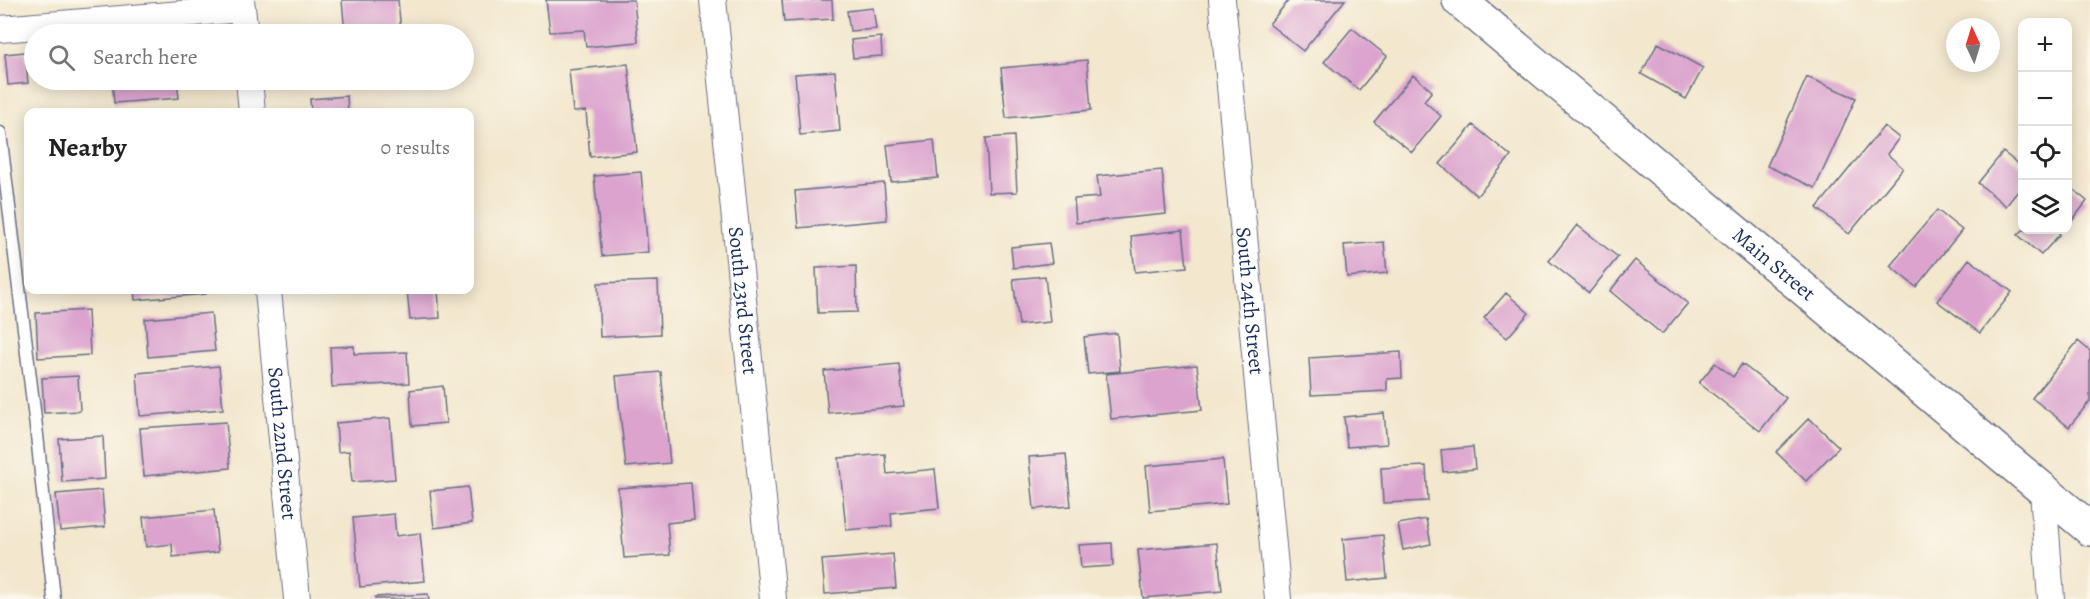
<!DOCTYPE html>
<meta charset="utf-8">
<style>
:root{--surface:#fff;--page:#f2f2f2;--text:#222;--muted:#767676;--line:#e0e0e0}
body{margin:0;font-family:Alegreya,serif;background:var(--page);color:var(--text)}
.controls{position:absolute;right:18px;top:18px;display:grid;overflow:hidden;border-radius:12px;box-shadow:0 3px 15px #0003}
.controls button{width:54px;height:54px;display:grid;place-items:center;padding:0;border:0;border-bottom:2px solid var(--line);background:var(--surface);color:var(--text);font:30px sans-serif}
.compass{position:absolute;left:1946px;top:18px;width:54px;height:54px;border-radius:50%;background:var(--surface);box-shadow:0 3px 15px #0003;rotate:356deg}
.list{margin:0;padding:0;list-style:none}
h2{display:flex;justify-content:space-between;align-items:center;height:78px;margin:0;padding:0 24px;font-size:26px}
h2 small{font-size:20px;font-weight:400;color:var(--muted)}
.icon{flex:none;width:33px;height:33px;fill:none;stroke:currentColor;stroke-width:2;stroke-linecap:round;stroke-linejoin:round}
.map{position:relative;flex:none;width:2090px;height:599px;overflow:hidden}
.search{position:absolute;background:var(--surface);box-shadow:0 3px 15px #0003;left:24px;top:24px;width:450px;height:66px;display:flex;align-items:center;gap:15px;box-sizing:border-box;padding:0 21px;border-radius:33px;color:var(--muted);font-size:22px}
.panel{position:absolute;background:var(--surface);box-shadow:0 3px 15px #0003;left:24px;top:108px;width:450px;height:186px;border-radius:12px}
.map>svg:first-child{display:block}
</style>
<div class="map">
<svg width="2090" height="599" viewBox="0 0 2090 599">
<rect width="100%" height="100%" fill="#fbf7ec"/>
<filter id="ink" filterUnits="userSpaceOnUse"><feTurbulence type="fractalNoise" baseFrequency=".0167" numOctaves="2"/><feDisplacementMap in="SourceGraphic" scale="12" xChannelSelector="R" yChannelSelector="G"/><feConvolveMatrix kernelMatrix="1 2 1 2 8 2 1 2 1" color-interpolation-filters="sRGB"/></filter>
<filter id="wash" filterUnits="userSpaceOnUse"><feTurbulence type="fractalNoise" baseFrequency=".008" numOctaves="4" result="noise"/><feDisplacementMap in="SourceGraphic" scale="24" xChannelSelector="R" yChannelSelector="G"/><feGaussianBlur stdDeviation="1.35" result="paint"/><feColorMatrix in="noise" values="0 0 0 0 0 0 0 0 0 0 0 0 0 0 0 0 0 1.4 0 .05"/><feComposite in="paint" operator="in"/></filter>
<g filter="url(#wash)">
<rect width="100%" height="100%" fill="#f3e7cd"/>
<g id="blocks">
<path fill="#dba3ce" d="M342,0H398L401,32L345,34Z
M546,0H634L638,42L586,47L584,30L550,32Z
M782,0H832L833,19L784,22Z
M1289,0H1345L1303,51L1269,24Z
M873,8L876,29L850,31L847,11Z
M1352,28L1387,56L1359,90L1324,62Z
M881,37L882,56L853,58L851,40Z
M1658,43L1703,68L1686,99L1641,74Z
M25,52L28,83L8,85L5,54Z
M1087,60L1091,110L1006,118L1001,68Z
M628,64L637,152L590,157L586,111L573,112L569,70Z
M835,71L840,131L800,135L795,74Z
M1413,75L1432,91L1424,101L1441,116L1412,152L1374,122Z
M1807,77L1856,98L1815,188L1767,166Z
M112,80H177L179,98L114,103Z
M347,96L348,112H311L310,99Z
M1473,125L1511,156L1477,196L1440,164Z
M1884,126L1899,138L1887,154L1903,168L1849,234L1817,208Z
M1014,136L1017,192L989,193L986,138Z
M934,140L938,178L891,182L887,145Z
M2003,152L2022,167V186L2006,206L1978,183Z
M1162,170L1166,214L1076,223L1074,199L1100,197L1097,176Z
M641,172L648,252L602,256L594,176Z
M884,183L887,220L798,228L795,191Z
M2068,185L2087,201L2068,226Z
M1937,210L1962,230L1916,287L1890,266Z
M1577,225L1618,257L1589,293L1549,261Z
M1183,230L1187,267L1135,272L1131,236Z
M2023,230H2055L2060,234L2041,255L2018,235Z
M1384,242L1387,273L1347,277L1344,245Z
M1049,243L1052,263L1013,268L1011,247Z
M1969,259L2012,292L1980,333L1937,301Z
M1635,260L1688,303L1662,334L1610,291Z
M856,266L857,312L818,313L816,268Z
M1045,276L1050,322L1019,325L1013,279Z
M658,281L660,334L600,337L598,283Z
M134,290H206V294L135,300Z
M407,290H438L440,318L410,320Z
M1506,293L1529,313L1507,338L1484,318Z
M88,310L90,355L38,358L36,313Z
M211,313L215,351L148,357L145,319Z
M1117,333L1120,371L1088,374L1084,337Z
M2078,341L2090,351V401L2069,427L2032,398Z
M354,346V354L407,352L409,383L332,387L330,347Z
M1401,352L1402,378L1387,379V391L1311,395L1309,358Z
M1715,363L1733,377L1742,364L1786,398L1760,431L1699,383Z
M899,364L904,406L828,413L824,371Z
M1197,365L1202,410L1111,419L1106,374Z
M219,366L223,409L140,416L137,373Z
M661,372L670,463L626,467L616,376Z
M78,376L80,411L44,413L42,378Z
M443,386L446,423L412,426L410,390Z
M1384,413L1387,444L1347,447L1344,417Z
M390,418L395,479L352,482L349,451L338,452L336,423Z
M1809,418L1839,447L1806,481L1776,452Z
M226,422L230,468L144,476L140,428Z
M103,436L105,479L62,482L59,439Z
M1473,447L1475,469L1443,472L1441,450Z
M885,454L887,474L935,469L939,508L891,513L892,526L846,530L839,458Z
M1066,454L1071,506L1034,509L1029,457Z
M1223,459L1227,504L1150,511L1146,466Z
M1426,466L1428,501L1383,503L1381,468Z
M691,483L694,520L667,523L670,555L624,558L618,488Z
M468,487L472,523L434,528L430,491Z
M102,490L105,527L60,531L56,494Z
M214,510L218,552L173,557L172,544L146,547L143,517Z
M394,514L396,536L420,533L425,581L360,587L353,518Z
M1426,519L1431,544L1403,550L1398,524Z
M1383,535L1387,578L1347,582L1343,539Z
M1112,543L1113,566L1081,568L1079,545Z
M1217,543L1222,591L1143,598L1138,550Z
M893,554L896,588L825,594L822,560Z
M428,594L429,599H375V597Z"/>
</g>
</g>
<g filter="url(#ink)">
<use href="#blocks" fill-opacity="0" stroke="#676f85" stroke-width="1.5"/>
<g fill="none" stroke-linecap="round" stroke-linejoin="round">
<defs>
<path id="lane" d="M0,133L37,435L54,599"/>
<g id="street">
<path d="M241,0L245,34"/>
<path id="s1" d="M713,0L773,599"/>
<path id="s2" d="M1222,0L1278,599"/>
<path d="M0,29L242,9"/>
<path d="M249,80L252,112"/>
<path id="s3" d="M268,290L297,599"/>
<path d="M2043,491L2051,599"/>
</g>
<g id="secondary">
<path id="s4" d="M1459,0L2090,529"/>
</g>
</defs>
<use href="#lane" stroke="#676f85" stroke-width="15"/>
<use href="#street" stroke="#676f85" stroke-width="28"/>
<use href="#secondary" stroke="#676f85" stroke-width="36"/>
<use href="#lane" stroke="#fff" stroke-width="12"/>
<use href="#street" stroke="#fff" stroke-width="26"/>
<use href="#secondary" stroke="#fff" stroke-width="33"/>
</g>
</g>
<g text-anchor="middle" stroke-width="6" stroke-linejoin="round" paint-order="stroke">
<g font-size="21" fill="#1b2f5e" stroke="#fbf7ec">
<text dy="7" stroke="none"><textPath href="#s4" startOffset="411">Main Street</textPath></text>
<text dy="7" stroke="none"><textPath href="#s1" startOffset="302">South 23rd Street</textPath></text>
<text dy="7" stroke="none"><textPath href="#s2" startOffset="302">South 24th Street</textPath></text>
<text dy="7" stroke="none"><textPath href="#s3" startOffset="154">South 22nd Street</textPath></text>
</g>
</g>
</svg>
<div class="controls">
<button>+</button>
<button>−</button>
<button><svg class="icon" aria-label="locate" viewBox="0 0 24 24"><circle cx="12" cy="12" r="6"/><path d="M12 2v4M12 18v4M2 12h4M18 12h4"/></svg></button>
<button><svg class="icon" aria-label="layers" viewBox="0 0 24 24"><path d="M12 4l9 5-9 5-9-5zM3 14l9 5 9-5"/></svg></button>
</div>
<svg class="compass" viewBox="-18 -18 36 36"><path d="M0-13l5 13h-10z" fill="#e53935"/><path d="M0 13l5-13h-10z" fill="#767676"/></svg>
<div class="search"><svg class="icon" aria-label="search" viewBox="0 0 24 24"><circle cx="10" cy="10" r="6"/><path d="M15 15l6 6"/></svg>Search here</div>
<section class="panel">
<h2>Nearby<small>0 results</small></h2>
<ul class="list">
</ul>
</section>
</div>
